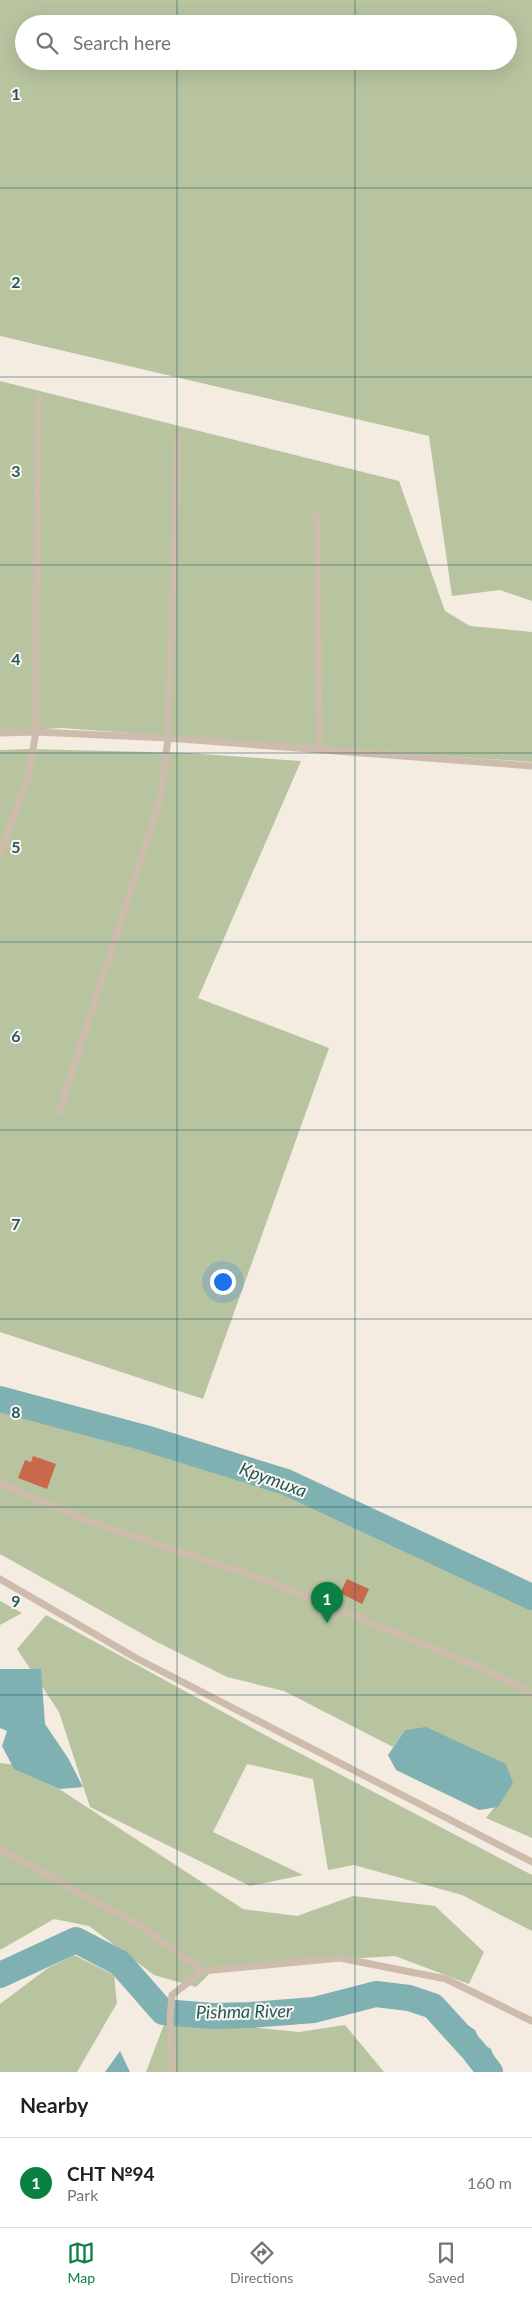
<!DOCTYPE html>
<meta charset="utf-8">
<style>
:root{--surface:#fff;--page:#f6f6f6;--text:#202124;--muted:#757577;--line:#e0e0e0;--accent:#0b8043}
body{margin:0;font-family:Lato,sans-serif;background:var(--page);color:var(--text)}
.you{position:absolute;left:222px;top:1281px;width:18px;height:18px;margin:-12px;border:4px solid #fff;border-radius:50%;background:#1a73e8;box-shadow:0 0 0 8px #1a73e833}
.badge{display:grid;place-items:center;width:32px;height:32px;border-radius:50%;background:var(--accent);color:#fff;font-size:16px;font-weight:700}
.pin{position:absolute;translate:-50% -41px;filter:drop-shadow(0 1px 2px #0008)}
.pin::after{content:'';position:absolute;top:26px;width:18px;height:15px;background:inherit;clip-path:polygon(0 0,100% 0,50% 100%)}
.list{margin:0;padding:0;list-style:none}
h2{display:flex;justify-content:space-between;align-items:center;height:65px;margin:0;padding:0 20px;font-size:21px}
h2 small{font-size:16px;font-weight:400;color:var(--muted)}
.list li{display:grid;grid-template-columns:32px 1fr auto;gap:15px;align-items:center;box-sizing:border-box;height:90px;padding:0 20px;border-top:1px solid var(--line)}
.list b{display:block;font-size:19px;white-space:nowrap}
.list p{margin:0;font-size:16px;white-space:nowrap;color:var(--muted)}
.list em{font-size:16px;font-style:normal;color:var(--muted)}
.icon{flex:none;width:28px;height:28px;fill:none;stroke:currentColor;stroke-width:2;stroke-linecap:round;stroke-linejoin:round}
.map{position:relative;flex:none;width:532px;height:2072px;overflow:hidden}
.search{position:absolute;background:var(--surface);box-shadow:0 5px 20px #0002;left:15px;right:15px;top:15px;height:55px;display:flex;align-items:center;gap:12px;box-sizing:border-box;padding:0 18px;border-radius:28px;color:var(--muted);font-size:19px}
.sheet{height:155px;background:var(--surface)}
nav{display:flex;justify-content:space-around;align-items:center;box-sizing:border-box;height:70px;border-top:1px solid var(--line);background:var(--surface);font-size:14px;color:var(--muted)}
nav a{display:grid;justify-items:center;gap:2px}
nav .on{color:var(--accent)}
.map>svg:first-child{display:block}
</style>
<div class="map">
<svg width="532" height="2072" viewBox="0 0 532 2072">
<rect width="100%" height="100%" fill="#f4ebe1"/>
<path fill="#b8c4a0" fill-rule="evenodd" d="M0,0H532V601L500,590L452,596L429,436L0,336ZM24,24H508V61H24Z
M0,381L399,481L445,611L470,626L532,632V762L61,728L0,732Z
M30,749L187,753L301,761L198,998L329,1048L203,1399L0,1332V750Z
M0,1407L275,1481L532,1604V1838L486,1818L513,1783L405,1730L393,1747L284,1691L227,1677L155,1641L0,1554Z
M0,1601L22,1613L0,1625Z
M46,1615L267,1736L532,1875V1931L462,1895L354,1865L328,1870L313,1779L247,1764L213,1832L303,1875L250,1886L90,1807L59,1712L17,1649Z
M0,1763L24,1766L243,1909L297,1916L353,1896L435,1906L484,1952L469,1984L395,1956L216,1967L196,1987L154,1975L89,1926L54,1919L0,1950Z
M74,1955L114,1975L117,2003L77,2072H0V2004L48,1968Z
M166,2019L299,2032L345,2025L384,2072H146Z"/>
<path fill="#7fb0b2" d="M0,1669H41L45,1724L68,1758L83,1787L60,1789L14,1769L2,1746L7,1731L0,1728Z
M426,1727L506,1764L513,1783L498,1807L479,1810L396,1770L388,1755L405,1730Z
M435,1993L452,2013L460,2026H469L475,2030L481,2043L491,2049L500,2072H481L435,2023L421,2013Z
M120,2051L130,2072H105Z"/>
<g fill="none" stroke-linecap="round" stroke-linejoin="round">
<path stroke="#7fb0b2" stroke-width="4.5" d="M530,1596L532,1588"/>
<path stroke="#7fb0b2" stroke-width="26" d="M0,1399L145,1438L286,1482L532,1597
M0,1975L76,1940L120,1963L163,2012L213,2016L251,2015L314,2010L376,1994L409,1998L433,2006L473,2050L490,2072"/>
</g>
<path fill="#c8694b" d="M33,1456L56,1464L47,1489L18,1478L25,1460L31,1462Z
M347,1579L369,1589L362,1604L340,1593Z"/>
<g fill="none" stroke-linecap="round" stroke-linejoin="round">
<path stroke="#cdbbac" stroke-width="7" d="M317,516L319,748
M0,733L36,732L168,738L532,766
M0,855L28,777L36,732L38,398
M59,1112L161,797L168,738L178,437
M0,1483L83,1519L268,1581L482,1668L532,1694
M0,1579L136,1658L532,1862
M0,1849L142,1927L203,1971
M172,2072L170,2019L172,1995L203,1971L340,1958L446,1979L532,2021"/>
</g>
<path fill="none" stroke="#1f5a5e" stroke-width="1" stroke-opacity="0.55" d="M177,0V24M355,0V24M177,61V2072M355,61V2072M0,188H532M0,377H532M0,565H532M0,753H532M0,942H532M0,1130H532M0,1319H532M0,1507H532M0,1695H532M0,1884H532"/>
<g text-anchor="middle" stroke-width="4" stroke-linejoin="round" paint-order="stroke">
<g font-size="18" font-style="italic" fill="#1f5a5e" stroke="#fbf5ee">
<text transform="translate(273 1480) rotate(20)" y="6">Крутиха</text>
<text transform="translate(244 2012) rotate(-1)" y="6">Pishma River</text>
</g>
</g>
<g font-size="16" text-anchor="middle" font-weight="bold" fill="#1f5a5e" stroke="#fbf5ee" stroke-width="4" stroke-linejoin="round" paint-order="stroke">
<text x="16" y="100">1</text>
<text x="16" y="288">2</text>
<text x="16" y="477">3</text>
<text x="16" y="665">4</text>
<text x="16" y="853">5</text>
<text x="16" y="1042">6</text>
<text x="16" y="1230">7</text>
<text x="16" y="1418">8</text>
<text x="16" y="1607">9</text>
</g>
</svg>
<div class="you"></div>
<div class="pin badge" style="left:327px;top:1623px">1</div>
<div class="search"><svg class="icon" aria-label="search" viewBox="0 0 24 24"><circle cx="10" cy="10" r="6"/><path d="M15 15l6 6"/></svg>Search here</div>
</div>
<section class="sheet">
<h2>Nearby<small></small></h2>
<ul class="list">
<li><span class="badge">1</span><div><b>СНТ №94</b><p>Park</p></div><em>160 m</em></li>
</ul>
</section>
<nav>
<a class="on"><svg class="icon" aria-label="map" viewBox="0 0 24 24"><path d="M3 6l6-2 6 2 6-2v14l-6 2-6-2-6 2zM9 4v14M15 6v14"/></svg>Map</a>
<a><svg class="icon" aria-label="directions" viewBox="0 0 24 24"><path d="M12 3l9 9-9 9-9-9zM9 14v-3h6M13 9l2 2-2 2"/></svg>Directions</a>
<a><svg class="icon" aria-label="saved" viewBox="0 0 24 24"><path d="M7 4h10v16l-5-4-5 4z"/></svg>Saved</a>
</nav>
